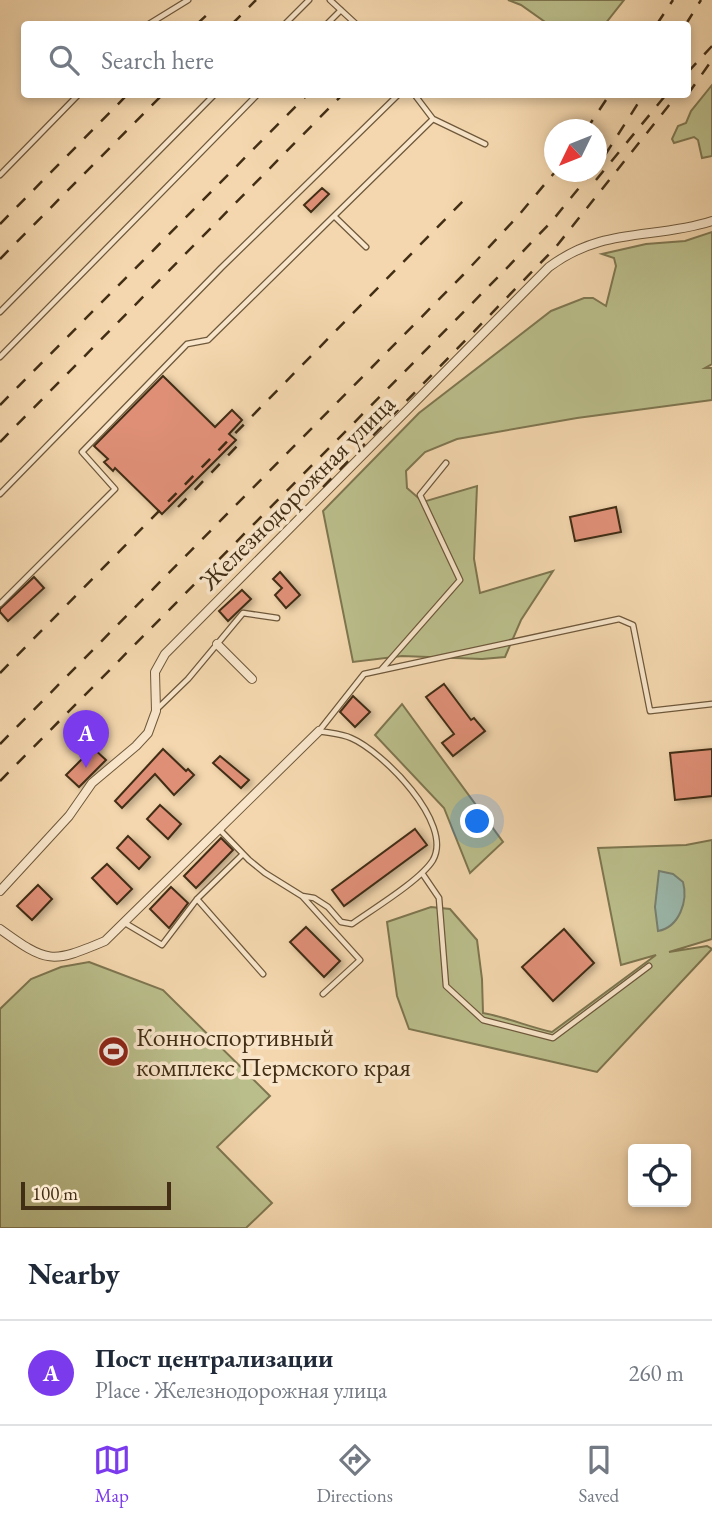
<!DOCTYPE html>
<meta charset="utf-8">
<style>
:root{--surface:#fff;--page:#f2f2f3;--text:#1f2937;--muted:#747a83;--line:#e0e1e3;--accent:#7c3aed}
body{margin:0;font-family:"EB Garamond",serif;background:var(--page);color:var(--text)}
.controls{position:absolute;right:21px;bottom:21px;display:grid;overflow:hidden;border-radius:7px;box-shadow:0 4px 10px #0003}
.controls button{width:63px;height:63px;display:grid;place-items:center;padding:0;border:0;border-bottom:2px solid var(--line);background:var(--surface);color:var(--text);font:35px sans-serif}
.compass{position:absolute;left:544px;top:119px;width:63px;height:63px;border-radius:50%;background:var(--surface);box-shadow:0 4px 10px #0003;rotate:227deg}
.scale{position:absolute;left:21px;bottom:18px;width:150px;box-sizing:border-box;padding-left:7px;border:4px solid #422e15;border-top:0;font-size:19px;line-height:24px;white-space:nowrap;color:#422e15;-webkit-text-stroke:5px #f8e5ca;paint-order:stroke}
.you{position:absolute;left:478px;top:822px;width:24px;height:24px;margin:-18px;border:5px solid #fff;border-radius:50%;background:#1a73e8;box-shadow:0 0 0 10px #1a73e833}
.badge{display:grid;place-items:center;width:46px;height:46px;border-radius:50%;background:var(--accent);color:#fff;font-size:23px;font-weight:700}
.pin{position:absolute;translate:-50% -58px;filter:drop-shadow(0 2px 4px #0008)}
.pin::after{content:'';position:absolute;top:37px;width:24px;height:21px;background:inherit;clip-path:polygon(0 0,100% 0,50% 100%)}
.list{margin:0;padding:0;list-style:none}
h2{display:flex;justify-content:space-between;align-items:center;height:91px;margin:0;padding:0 28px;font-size:30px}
h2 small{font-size:23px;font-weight:400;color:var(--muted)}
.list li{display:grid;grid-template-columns:46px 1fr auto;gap:21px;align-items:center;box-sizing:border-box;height:105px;padding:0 28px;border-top:2px solid var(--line)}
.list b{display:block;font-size:26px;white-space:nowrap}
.list p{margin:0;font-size:23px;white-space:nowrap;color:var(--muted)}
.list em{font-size:23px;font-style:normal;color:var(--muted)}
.icon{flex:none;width:38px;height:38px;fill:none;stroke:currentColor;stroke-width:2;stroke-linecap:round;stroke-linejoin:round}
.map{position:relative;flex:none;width:712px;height:1228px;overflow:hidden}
.search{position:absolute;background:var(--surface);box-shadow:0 4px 10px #0003;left:21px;right:21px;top:21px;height:77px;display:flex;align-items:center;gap:18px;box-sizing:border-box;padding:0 24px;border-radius:7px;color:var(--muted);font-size:26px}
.sheet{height:196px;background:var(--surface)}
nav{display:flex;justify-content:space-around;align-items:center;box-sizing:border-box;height:98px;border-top:2px solid var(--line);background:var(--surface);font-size:19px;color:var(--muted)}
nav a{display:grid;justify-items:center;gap:4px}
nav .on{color:var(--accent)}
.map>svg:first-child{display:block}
</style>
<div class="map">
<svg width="712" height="1228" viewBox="0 0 712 1228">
<defs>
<filter id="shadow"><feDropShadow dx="4" dy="2" stdDeviation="3.5" flood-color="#0004"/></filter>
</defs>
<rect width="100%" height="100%" fill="#f4d7ae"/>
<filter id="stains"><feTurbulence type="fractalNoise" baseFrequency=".00286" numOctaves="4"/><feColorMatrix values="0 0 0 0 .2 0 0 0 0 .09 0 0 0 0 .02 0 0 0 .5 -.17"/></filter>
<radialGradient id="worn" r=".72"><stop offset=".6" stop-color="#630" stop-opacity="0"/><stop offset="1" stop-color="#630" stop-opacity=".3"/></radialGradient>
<path fill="#babe8b" stroke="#7e7650" stroke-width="2" d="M508,0H624L605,24H548L521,5Z
M712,85V156L702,158L698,140L694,137L674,143L672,139L678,126L686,123L691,111Z
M712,232V364L705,368H712V400L577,418L457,439L425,452L406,471L407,488L423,502L477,486L474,559L480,593L553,571L521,620L505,657L482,659L402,656L353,662L323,511L419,413L551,311L584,298H593L606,306L616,266L614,258L602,254L646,244L685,241Z
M402,704L503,842L470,873L444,808L375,735Z
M712,840V939L669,952L707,946L712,949L597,1072L409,1029L397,996L387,922L431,907L450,909L477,940L482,979L483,1013C506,1017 529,1027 552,1032L656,955L621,965L598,848L686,845Z
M89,962L163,990L270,1096L217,1147L272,1203L246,1228H0V1009L31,979L61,967Z"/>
<path fill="#9cb9ad" stroke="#788170" stroke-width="2" d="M659,871L673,874L683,882C688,900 680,927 658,931L655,907Z"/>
<path fill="#de8f76" stroke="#422e15" stroke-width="2" filter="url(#shadow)" d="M322,188L329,194L311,212L304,205Z
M163,376L215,427L232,410L242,420L229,434L236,440L162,514L115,468L113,471L104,462L108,459L94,446Z
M616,507L621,532L575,541L570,517Z
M280,572L300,595L286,608L275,595L282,588L273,579Z
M34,577L44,588L8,621L0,612V609Z
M242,590L251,599L228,621L219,611Z
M444,684L471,720L474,718L485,731L453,756L442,743L454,734L426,697Z
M353,696L370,712L355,727L340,712Z
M93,748L106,760L79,787L66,775Z
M163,749L186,771L188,769L194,775L174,795L155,774L122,808L115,801Z
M712,749V796L675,800L670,753Z
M220,756L249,780L241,788L213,763Z
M160,805L181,824L168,839L147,819Z
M415,829L427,845L344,906L332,890Z
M128,836L150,857L139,869L117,848Z
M221,838L233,850L196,888L184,876Z
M107,864L132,889L117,904L92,878Z
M38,885L52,899L32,920L17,906Z
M171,887L188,903L169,928L150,909Z
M306,927L340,961L324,977L290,942Z
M564,929L594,963L553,1001L522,967Z"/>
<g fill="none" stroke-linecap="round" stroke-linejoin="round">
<defs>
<path id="service" d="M330,0L356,24
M149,24L188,0
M285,24L309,0
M327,24L341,10
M414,94L433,119L485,144
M0,175L79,94
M334,216L433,119
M0,312L215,94
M0,357L258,94
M0,494L221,268L399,94
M0,604L115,489L82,452L187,344L208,340L334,216L366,247
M381,670L460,580L420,495L446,463
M157,709L188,679L243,613L277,618
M220,830L249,860L265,873L302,896L314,898L328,907L341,922L352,924C373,909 421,880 433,860C454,823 382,751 351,738C342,734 329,733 319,731L364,674L619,619L633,625L650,711L712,704
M422,873L439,898L446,986L483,1020L553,1038L649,966
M302,896L360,960L323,994
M197,899L263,974
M125,923L162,945L197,899L243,854"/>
<path id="minor" d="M217,644L252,679
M0,891L69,816L92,783L136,746L148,733L156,711L155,672L165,654L549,267C604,226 653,240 712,221
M0,929C47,963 51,964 105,941L319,731"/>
</defs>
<use href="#service" stroke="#6e583b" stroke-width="7"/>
<use href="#minor" stroke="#6e583b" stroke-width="10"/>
<use href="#service" stroke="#f8e5ca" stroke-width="4.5"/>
<use href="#minor" stroke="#f8e5ca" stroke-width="8"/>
<path stroke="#422e15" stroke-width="2.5" stroke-dasharray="12 12" stroke-linecap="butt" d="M197,24L211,11
M232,24L256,0
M657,24L673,0
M686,24L701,0
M688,72L712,46
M688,94L712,60
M586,130L610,94
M605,155L644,94
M596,180L665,96
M0,224L128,94
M0,259L163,94
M0,405L308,94
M0,442L343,94
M323,487L555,248L678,94
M178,507L241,442
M0,673L468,196
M0,744L463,275L518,216L555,172
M0,781L504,271L552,221L592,172"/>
</g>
<defs>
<symbol id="stadium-disc" viewBox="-11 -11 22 22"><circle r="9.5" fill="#8f2418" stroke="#f8e5ca"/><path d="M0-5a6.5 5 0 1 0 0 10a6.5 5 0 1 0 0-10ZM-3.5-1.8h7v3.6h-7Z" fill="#fff"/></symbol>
</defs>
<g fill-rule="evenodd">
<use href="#stadium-disc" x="96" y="1034" width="35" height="35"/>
</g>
<g text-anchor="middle" stroke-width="7" stroke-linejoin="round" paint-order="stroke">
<g font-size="26" fill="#422e15" stroke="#f8e5ca">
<text transform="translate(297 492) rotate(-45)" y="9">Железнодорожная улица</text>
</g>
<g font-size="26" fill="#422e15" stroke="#f8e5ca" text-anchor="start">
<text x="136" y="1046">Конноспортивный<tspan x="136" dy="30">комплекс Пермского края</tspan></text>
</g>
</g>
<rect width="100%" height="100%" filter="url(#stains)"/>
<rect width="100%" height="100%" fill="url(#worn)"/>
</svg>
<div class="controls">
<button><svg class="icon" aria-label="locate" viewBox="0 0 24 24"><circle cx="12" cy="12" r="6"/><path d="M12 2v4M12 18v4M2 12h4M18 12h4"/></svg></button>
</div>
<svg class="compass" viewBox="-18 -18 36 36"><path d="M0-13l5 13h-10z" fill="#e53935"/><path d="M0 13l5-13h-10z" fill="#747a83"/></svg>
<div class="scale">100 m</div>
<div class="you"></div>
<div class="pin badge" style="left:86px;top:768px">A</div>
<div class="search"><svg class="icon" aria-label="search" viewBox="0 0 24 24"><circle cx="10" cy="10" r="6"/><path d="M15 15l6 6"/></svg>Search here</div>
</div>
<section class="sheet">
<h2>Nearby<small></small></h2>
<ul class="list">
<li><span class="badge">A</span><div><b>Пост централизации</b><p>Place · Железнодорожная улица</p></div><em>260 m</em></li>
</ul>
</section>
<nav>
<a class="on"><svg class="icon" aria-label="map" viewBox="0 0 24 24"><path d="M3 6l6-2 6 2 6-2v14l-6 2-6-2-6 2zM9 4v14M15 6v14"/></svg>Map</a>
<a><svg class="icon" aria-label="directions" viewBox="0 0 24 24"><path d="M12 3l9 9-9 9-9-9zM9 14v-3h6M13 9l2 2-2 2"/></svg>Directions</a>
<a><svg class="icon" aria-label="saved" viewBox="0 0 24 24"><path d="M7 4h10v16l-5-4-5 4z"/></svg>Saved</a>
</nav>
